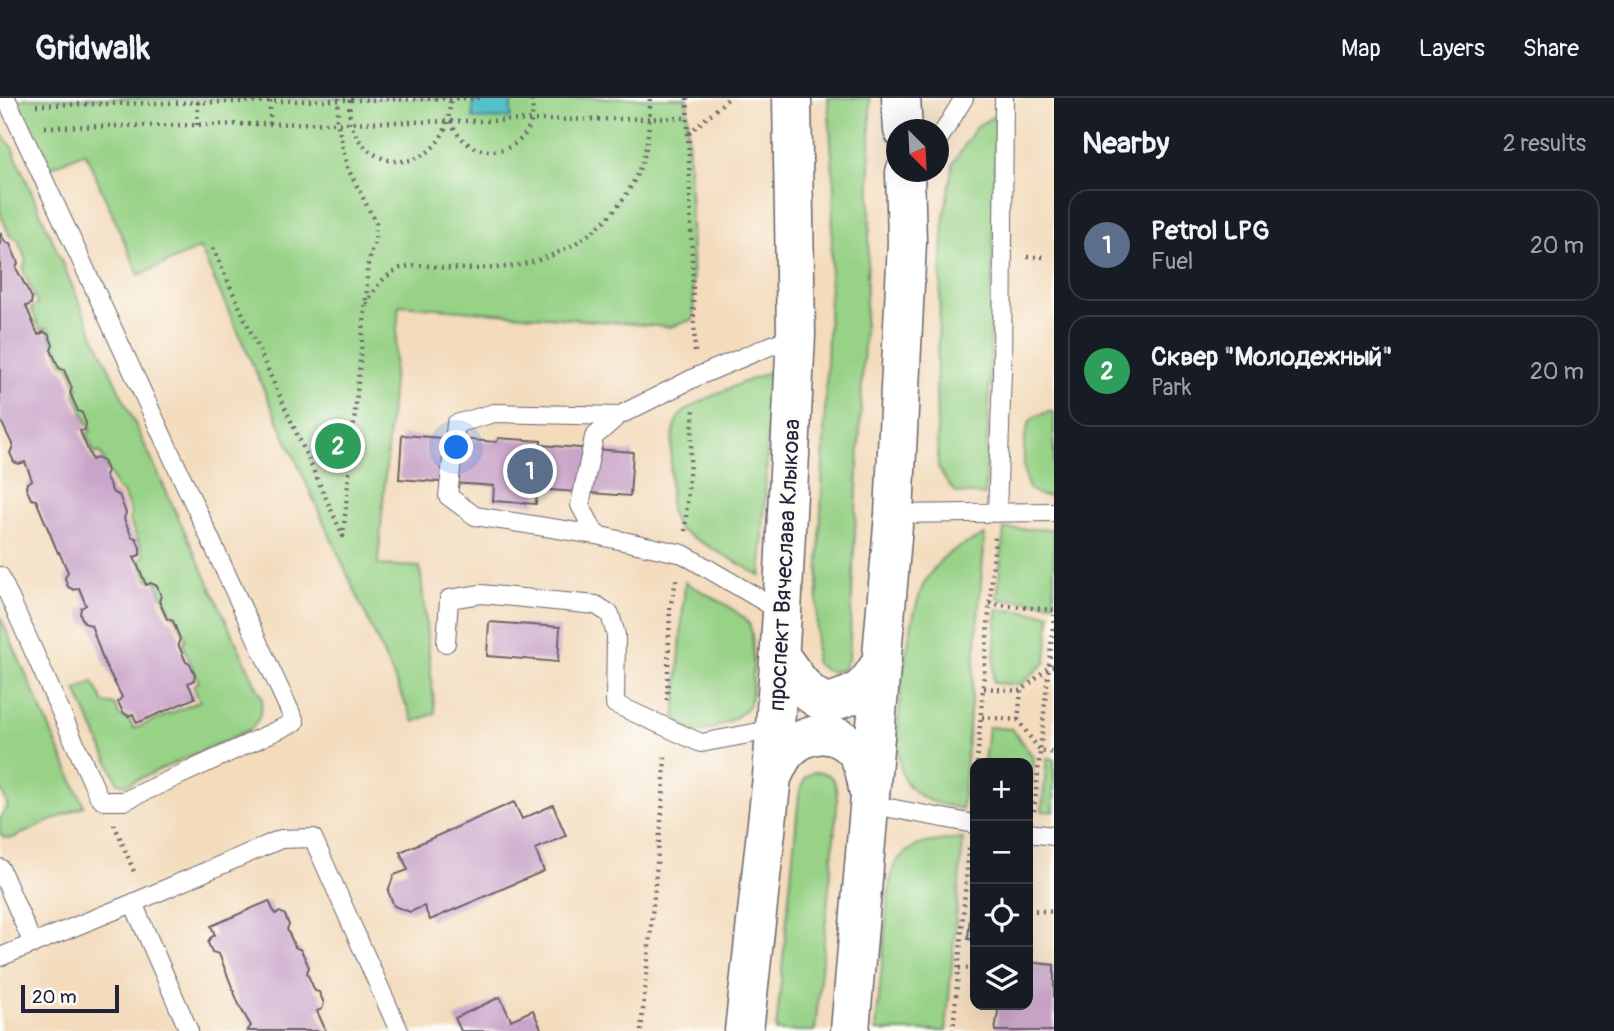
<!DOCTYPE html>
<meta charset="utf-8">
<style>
:root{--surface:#171b24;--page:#20242c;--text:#f1f3f6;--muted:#9ea1a6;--line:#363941;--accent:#1f6fb2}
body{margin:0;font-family:Pangolin,sans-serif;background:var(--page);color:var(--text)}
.controls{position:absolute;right:21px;bottom:21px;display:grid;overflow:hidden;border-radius:14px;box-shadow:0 7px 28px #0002}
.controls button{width:63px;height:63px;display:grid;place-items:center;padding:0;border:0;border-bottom:2px solid var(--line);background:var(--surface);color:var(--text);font:35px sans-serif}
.compass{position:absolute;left:886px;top:21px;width:63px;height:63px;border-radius:50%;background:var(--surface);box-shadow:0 7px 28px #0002;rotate:156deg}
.scale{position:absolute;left:21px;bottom:18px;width:98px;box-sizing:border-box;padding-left:7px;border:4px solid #22223b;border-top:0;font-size:19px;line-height:24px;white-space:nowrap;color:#22223b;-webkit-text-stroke:5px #fdfcf7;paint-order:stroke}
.you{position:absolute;left:457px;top:350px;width:24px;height:24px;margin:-18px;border:5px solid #fff;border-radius:50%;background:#1a73e8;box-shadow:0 0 0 10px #1a73e833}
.badge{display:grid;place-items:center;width:46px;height:46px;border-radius:50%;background:var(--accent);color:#fff;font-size:23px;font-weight:700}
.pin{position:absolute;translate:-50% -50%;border:4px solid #fff;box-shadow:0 2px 7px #0006}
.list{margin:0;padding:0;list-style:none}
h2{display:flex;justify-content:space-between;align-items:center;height:91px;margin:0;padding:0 28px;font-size:30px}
h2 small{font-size:23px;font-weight:400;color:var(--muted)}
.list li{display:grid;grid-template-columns:46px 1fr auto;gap:21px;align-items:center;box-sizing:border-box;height:112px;margin:0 14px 14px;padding:0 14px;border:2px solid var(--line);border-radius:21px}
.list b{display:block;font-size:26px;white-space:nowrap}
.list p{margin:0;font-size:23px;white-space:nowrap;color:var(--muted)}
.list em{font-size:23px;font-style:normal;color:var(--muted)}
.icon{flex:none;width:38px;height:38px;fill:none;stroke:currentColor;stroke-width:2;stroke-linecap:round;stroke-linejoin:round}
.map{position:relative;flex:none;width:1054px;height:933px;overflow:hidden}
header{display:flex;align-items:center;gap:42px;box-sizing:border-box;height:98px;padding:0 35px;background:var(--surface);border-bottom:2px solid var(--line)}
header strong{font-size:33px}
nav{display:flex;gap:38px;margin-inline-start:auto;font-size:24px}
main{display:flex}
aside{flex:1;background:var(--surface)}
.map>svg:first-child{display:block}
</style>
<header>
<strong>Gridwalk</strong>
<nav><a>Map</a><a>Layers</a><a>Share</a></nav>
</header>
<main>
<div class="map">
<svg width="1054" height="933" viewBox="0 0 1054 933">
<rect width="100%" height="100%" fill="#fdfcf7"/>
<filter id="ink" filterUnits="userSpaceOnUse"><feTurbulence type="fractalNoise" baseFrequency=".0143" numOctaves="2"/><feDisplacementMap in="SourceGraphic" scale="14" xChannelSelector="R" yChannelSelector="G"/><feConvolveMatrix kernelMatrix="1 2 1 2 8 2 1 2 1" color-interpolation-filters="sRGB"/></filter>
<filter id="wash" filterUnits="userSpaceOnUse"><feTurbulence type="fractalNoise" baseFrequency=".00686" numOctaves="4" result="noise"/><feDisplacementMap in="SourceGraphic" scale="28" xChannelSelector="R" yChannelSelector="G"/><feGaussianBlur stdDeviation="1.57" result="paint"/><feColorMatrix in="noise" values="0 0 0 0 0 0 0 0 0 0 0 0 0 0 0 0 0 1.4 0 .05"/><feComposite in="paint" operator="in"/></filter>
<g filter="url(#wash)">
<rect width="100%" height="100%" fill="#f3dbbc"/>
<path fill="#97d286" stroke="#5c7a60" stroke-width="2" d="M26,0H687L694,221L670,229L399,207L378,467L420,469L435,615L414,624L200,150L139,177L85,54L40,74L9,7Z
M828,0H870V119L849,559L843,571C832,576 823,574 815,564L834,89Z
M996,17L989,313L985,397L957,395L948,386L938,369L936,287L944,119L953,65L977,28Z
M0,35L11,47L90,229L262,600C262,613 260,621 251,631L125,687L118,685L76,592L93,584L104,605L115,607L120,619L129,621L134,631L200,603L193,587L199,584L183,547L186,540L176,519L171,516L155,481L148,482L139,462L145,458L129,421L131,416L123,395L117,391L100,354L95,356L86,336L91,333L75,296L78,290L69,268L63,266L47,230L40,232L31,210L38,206L23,172L26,163L18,142L10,138L0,115Z
M771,273L761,478L678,431L670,413C671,390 668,342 677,322C685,305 751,282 771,273Z
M1048,314H1054V398C1045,398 1035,398 1029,390C1021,379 1022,329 1033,320C1036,317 1044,316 1048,314Z
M1004,431H1054V505L997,501Z
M985,437L962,711C939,705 921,705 906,684C886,654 908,525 922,490C925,482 931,474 936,468C947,452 968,445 985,437Z
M685,484C703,495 738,510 749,526C755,537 754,595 749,607C744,618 709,634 697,634C688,634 681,624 675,619Z
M997,511L1050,516L1046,564L1020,587L993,585Z
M0,518L84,708L13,740H6L0,736V719L8,708L0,689Z
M988,629L1012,631L1034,660L1029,711L1028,665H984Z
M1047,660L1054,661V714L1042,713Z
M814,674C838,673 837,691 837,710L815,933H776L799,697L805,680Z
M963,741L946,933H876L889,789C891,782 892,772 895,766C910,742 938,743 963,741Z"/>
<path fill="#52c0ca" stroke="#3a7182" stroke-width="2" d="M511,2V20L473,21V3Z"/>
<g id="blocks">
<path fill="#c9a4c9" d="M0,134L5,144L10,146L18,165L16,170L32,200L31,206L26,208L38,237L44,234L49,237L53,247L51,252L59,270L64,272L72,290L70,295L78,313L82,315L86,325L85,332L80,333L92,362L97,360L103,363L107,373L105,377L113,395L119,397L126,415L124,421L132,439L136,440L140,450V457L134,459L146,487L151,485L157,488L161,498L159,503L167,521L173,523L180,541L178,546L186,564L190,566L195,576L194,582L188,585L195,600L137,625L133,616L128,618L123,614L118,604L122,599L104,564L91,527L84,525L80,516L81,510L86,507L79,490L74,492L68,489L65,480L68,474L59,454L58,455L36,402L31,401L26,390L27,385L32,382L25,364L19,366L14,364L10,355L13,348L0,321Z
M402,337L497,344L498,340L541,343V347L633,354L630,398L537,391L536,406L493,403L494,388L399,381Z
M489,524L560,529L558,564L487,558Z
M514,704L522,721L553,707L566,738L535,751L544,773L430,822L424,808L410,814L394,808L388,793L394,777L408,772L400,754Z
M269,803L275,816L280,814L285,817L289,827L287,831L295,849L301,852L309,869L307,875L315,893L319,894L324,905L322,911L317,913L326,933H247L251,928L240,909L219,856L212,854L208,845L210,840L215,837L211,828Z
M971,808H975V842L968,841Z
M1028,864L1054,867V933H995L999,907H1028Z
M500,899L511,922L533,912L542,933H461L455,920Z"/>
</g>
</g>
<g filter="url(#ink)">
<use href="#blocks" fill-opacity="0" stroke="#6b6368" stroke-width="2"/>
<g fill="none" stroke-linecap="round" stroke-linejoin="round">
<defs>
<path id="lane" d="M939,41L964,0
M997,415L1002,274L1004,0
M894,416L1054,414
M596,437L475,418L448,398L456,326L494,315L618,318
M0,478L98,697L104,703H124L295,624L6,0
M782,514L683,456L596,437L580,407L594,339L618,318L696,279L796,237
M446,545L449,501L481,496L596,507L610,516L616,537L615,606L701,645L775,631
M868,706L975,726
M1028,735L1054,738
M0,770L33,846
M133,805L189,933
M0,859L133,805L281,741L313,740L399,933"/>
<path id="primary" d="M901,0L903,32
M780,558C792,573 806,600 827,604C832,604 838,602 843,600C863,595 872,580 882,563
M772,679C777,670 781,658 789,651C808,633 834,631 853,650C863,661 866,677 868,691
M744,933L772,679L782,514L796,237L792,0
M850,933L894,416L907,144L905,74"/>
</defs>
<use href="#lane" stroke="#6b6368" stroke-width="20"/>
<use href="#primary" stroke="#6b6368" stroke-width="41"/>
<path stroke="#6b6368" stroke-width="4.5" stroke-dasharray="2 5" stroke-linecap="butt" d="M687,0L695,255
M350,2C342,60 414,87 442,37C449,26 449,13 451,0
M36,7L480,0
M451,23C471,76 544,53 531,0
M270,26V3
M197,27L198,4L200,0
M45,29L688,20
M689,35L729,0
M213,150L343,438L367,192V170L375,142L376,125L347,69L337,22L339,0
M1027,159H1047
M367,206C374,189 389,171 409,168C421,166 434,169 446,170C462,171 479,171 494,170C556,167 614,131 638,74C649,51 649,25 650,0
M685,433L694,309
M989,506L1054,512
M984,590L1021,593L1050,568H1054
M667,602L670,509L677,479
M982,619L1018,622L1040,653L1054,655
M1018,622L1021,593
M977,665L995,439
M973,702L975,682
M1034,713L1054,517
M114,726L135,776
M1028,812L1054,814
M959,870L975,871
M641,933L663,702L665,657
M953,933L969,749"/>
<use href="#lane" stroke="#fff" stroke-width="18"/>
<use href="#primary" stroke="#fff" stroke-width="38"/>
</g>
</g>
<g text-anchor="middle" stroke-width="6" stroke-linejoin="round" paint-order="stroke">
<g font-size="23" fill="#22223b" stroke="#fdfcf7">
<text transform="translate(784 467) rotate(-87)" y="8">проспект Вячеслава Клыкова</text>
</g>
</g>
</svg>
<div class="controls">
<button>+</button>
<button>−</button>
<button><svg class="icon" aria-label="locate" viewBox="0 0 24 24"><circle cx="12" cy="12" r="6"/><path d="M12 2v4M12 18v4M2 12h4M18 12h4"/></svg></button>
<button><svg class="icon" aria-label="layers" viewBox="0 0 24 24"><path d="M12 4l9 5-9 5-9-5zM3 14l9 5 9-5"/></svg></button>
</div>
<svg class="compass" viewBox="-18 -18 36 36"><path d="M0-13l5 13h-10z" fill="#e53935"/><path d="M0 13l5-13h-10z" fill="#9ea1a6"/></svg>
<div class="scale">20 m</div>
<div class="you"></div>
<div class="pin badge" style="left:530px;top:373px;background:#5c6f8a">1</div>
<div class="pin badge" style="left:338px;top:348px;background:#2e9e5b">2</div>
</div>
<aside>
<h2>Nearby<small>2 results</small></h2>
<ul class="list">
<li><span class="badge" style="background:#5c6f8a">1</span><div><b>Petrol LPG</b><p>Fuel</p></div><em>20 m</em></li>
<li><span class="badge" style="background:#2e9e5b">2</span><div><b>Сквер &quot;Молодежный&quot;</b><p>Park</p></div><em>20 m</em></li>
</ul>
</aside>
</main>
